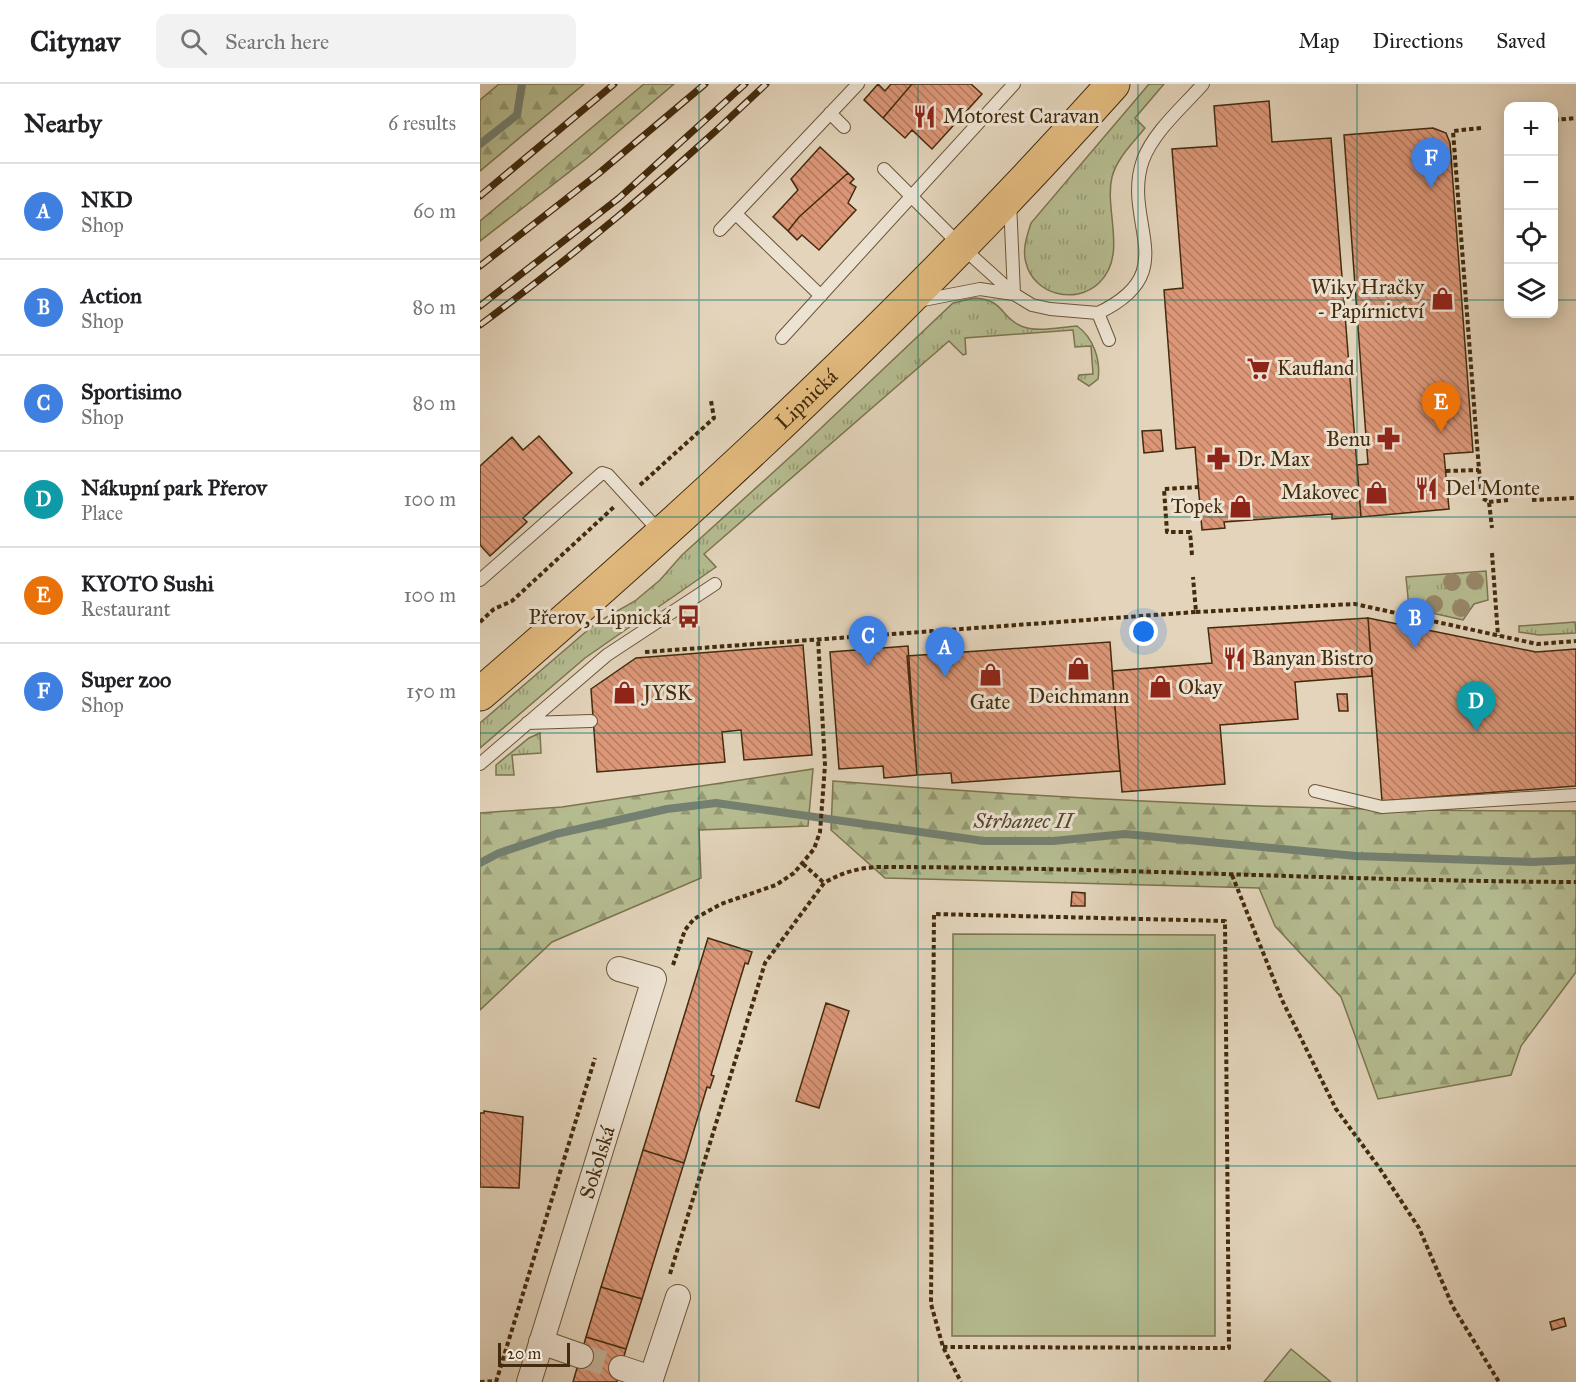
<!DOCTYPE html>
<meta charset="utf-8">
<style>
:root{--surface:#fff;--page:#f2f2f2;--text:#202124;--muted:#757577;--line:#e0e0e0;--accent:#8f2418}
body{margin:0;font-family:"IM FELL Great Primer",serif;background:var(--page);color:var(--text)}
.controls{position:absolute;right:18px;top:18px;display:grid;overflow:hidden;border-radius:12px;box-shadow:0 3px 15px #0003}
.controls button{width:54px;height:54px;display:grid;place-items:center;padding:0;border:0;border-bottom:2px solid var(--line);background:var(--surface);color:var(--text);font:30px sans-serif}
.scale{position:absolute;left:18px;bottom:15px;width:72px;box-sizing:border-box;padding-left:6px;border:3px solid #432b0d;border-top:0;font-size:16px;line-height:21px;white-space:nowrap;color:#432b0d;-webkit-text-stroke:4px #ede3d3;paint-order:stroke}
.you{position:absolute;left:664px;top:548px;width:21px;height:21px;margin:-15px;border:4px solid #fff;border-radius:50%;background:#1a73e8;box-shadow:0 0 0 9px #1a73e833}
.badge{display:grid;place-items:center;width:39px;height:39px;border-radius:50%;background:var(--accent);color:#fff;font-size:20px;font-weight:700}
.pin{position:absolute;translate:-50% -50px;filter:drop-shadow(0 2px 3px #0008)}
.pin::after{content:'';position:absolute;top:32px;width:21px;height:18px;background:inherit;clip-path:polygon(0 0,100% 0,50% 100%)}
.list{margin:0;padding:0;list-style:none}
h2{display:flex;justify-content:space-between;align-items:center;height:78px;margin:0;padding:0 24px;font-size:26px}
h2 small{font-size:20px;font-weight:400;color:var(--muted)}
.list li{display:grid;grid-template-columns:39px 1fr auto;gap:18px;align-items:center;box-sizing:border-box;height:96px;padding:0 24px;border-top:2px solid var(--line)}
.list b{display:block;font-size:22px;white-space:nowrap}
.list p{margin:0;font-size:20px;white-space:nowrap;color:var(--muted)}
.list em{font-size:20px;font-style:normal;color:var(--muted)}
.icon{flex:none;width:33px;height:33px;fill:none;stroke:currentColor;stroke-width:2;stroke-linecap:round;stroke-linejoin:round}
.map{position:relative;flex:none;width:1096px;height:1298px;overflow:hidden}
header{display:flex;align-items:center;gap:36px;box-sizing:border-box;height:84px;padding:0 30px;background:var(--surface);border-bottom:2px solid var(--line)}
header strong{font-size:28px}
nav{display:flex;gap:33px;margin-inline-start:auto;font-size:21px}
.search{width:420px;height:54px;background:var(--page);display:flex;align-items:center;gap:15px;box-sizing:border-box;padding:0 21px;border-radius:12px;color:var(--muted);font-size:22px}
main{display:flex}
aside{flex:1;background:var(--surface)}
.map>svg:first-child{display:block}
</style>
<header>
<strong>Citynav</strong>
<div class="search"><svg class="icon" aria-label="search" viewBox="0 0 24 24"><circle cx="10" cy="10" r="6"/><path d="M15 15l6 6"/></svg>Search here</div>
<nav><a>Map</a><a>Directions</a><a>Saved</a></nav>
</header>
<main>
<aside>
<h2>Nearby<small>6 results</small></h2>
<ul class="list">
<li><span class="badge" style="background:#3f7fe0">A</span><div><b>NKD</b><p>Shop</p></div><em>60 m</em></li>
<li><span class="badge" style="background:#3f7fe0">B</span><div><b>Action</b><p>Shop</p></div><em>80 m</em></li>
<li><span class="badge" style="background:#3f7fe0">C</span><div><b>Sportisimo</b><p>Shop</p></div><em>80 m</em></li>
<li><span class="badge" style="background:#0f9aa8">D</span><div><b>Nákupní park Přerov</b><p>Place</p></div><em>100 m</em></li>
<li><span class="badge" style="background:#e8710a">E</span><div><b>KYOTO Sushi</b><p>Restaurant</p></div><em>100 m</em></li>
<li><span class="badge" style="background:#3f7fe0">F</span><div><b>Super zoo</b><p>Shop</p></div><em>150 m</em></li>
</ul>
</aside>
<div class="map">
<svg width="1096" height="1298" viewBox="0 0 1096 1298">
<defs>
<pattern id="grass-tufts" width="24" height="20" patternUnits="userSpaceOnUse" patternTransform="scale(1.5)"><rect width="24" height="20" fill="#b5bc90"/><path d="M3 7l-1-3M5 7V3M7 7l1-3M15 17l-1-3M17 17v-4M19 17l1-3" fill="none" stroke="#959974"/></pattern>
<pattern id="forest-firs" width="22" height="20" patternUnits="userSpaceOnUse" patternTransform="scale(1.5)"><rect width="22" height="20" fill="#b5bc90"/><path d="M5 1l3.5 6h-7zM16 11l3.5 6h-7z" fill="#959974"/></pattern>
<pattern id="building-back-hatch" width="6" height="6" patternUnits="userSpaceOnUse" patternTransform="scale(1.5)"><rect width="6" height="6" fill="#dc9778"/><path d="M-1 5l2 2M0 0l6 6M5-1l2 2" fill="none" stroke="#b47b61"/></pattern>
</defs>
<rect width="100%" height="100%" fill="#e3d4bb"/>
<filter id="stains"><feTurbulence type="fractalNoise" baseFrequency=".00333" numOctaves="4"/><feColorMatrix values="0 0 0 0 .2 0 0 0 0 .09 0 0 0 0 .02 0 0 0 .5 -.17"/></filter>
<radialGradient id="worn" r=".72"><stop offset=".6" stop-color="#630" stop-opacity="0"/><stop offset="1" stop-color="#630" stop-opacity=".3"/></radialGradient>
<path fill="url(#grass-tufts)" stroke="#7c744e" stroke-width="1.5" d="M669,0H684L655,34L665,44C653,59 637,74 632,93C624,127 648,171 619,199C596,221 554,211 546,179C542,165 547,152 551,139Z
M494,214C524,215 520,233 541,242C557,249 580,243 597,242C613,253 621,276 618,295L609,302L598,295L599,291L613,290L611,262L595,263L593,246L485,254L486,270L483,271L469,257L224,470L236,483L105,574L0,664V639L116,539L155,517L180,496L202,471L321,363L473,219Z
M1006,487L1008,516L994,520L983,536L929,524L926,493Z
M1095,538L1096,549L1059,551L1039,548V542Z
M60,649L61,669L32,671L34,691H16V681L49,654Z"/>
<path fill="url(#forest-firs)" stroke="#7c744e" stroke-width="1.5" d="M19,0H104L0,87V16Z
M164,0H194L106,75L0,157V137Z
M333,685L328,742L219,746L221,794L72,858L0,926V729L82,723Z
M353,697C601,717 848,728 1096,727V888L1041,962L1031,991L898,1015L861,913L795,842L779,804L405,794L351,746Z"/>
<path fill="#b5bc90" stroke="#7c744e" stroke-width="1.5" d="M473,850L735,851V1252H472Z
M811,1265L851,1298H784Z"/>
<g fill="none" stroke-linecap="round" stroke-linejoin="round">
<path stroke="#748071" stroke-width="8" d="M0,60L37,31L42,0
M0,779L19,769L76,750L187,725L236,719L504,757H573L645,750L876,772L1051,778L1096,776"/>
</g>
<path fill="url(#building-back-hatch)" stroke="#432b0d" stroke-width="1.5" d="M398,0L405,7L411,0H432L403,34L384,16Z
M432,0H491L502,10L452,65L432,46L425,54L403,34Z
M789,17L792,58L851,54L881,433L852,435V430L744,438L745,444L722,446L715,363L696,365L684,206L703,204L692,65L737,62L734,22Z
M953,44L966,49L970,59L993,368L964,370L969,425L881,433L877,381L888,380L864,51Z
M340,63L368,89L319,133L308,147L293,133L318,106L311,95Z
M368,89L374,95L370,99L376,103L368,119L376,126L339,166L322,151L317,156L308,147L319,133Z
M681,346L683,367L664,369L662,347Z
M59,352L92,389L43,434L47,438L10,472L0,461V382L32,353L43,366Z
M888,534L892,592L815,598L818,635L740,641L745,700L642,708L632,587L732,579L728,544Z
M888,534L1056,568L1096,565V702L902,717Z
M630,558L640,687L472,699L471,689L437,691L427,572Z
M323,561L332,671L264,676L261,646L242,648L245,678L117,688L111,605L156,574Z
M428,562L437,691L404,694L403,682L359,685L350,568Z
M857,610H867L868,627H859Z
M592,808L605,809V822H591Z
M228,854L272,868L268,880L265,879L231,991L234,992L230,1004L227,1003L204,1079L163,1066Z
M346,919L369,927L339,1024L316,1017Z
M4,1027L43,1033L39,1104L0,1103V1029H4Z
M163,1066L204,1079L162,1215L121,1203Z
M121,1203L162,1215L146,1265L106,1253Z
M1084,1234L1086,1242L1072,1246L1070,1238Z
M106,1253L146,1265L137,1298H93Z"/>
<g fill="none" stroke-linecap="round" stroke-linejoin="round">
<path stroke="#c3b298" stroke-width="24" stroke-dasharray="24 12" stroke-linecap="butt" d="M101,1272L141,1284"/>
<defs>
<path id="service" d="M350,29L364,43
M404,85L483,164L534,210L552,221L570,225L618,229L629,256
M530,118L534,210
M256,130L341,212
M240,146L378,0
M438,217L500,205L533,210
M618,229C705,188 641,139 663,76C674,47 703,23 723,0
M302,254L534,0
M0,496L122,389L128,391L180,448
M47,639L111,637
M0,680L127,571L235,500
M835,707L902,723L1096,711"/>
<g id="minor">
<path d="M61,1258L101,1272"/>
<path d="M141,1284L171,1294"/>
<path id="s1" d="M49,1298L174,895L139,885"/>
<path d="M170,1298L198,1213"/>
</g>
<g id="primary">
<path id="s2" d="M0,610C222,419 438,218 633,0"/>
</g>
</defs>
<use href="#service" stroke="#6b5538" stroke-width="14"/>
<use href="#minor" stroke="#6b5538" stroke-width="26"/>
<use href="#primary" stroke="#432b0d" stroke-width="35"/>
<path stroke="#432b0d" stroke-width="4" stroke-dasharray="4.5 3" stroke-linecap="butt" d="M1074,36L1096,34
M1026,40H1028
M1001,44L973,47L999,386L1002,414L1009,418L1012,444
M966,387L999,386
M160,401L234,334L231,317
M1052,416L1096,414
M1009,418L1028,416
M1012,469L1018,552
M712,471L710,448H687L684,405L719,403
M716,528L875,520L1057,560L1096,557
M0,538L14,525L32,517L135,422
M165,568L716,528L713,493
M323,780L344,799
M752,791L802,916L856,1025L898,1082L939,1144L973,1223L1019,1298
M193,881L205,846L214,835L241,820L296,801L314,789L334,765L340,748L345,681L338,554
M190,1190L285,879L344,799C361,789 377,784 398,783C631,783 863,797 1096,798
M463,1263L749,1264L745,837L454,830L451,1220L463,1263L481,1298
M0,1298L16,1297
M16,1298L115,974"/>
<use href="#service" stroke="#ede3d3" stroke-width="12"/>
<use href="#minor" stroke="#ede3d3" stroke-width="24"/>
<use href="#primary" stroke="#e2ba7e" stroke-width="33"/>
<defs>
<path id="rail" d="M0,112L134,0
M0,182L118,90L225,0
M0,222L139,114L265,0
M0,241C100,167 196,86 286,0"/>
</defs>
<use href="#rail" stroke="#432b0d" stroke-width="7"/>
<use href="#rail" stroke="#ede3d3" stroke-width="4.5" stroke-dasharray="14" stroke-linecap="butt"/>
</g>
<g fill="#98876a">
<circle cx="995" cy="497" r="9"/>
<circle cx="972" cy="498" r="9"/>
<circle cx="954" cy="520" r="9"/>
<circle cx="981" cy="524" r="9"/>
</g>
<path fill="none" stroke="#0f766e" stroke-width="1.5" stroke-opacity="0.55" d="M219,0V1298M438,0V1298M658,0V1298M877,0V1298M0,216H1028M1074,216H1096M0,433H1096M0,649H1096M0,865H1096M0,1082H1096"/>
<defs>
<symbol id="restaurant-bare" viewBox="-9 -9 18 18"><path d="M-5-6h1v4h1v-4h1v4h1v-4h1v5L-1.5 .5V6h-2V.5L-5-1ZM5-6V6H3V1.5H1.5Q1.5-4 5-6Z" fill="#8f2418" stroke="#ede3d3" stroke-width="2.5" paint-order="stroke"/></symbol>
<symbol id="shop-bare" viewBox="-9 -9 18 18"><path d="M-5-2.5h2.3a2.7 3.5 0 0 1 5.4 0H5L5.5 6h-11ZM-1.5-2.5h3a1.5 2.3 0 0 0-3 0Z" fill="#8f2418" stroke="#ede3d3" stroke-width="2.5" paint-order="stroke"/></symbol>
<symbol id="supermarket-bare" viewBox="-9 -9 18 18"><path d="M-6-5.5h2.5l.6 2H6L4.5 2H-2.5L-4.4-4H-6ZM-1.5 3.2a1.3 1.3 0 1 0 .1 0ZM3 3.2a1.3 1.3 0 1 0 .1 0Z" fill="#8f2418" stroke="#ede3d3" stroke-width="2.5" paint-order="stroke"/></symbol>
<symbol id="pharmacy-bare" viewBox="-9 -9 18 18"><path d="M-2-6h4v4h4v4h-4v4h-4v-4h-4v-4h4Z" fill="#8f2418" stroke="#ede3d3" stroke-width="2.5" paint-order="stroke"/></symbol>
<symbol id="bus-bare" viewBox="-9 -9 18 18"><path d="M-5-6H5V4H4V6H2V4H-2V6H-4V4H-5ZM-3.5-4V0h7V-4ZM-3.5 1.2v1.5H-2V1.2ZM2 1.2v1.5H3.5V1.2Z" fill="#8f2418" stroke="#ede3d3" stroke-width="2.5" paint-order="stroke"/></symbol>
</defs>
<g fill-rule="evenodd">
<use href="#restaurant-bare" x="428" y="16" width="33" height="33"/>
<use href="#shop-bare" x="946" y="198" width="33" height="33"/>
<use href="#supermarket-bare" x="762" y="268" width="33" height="33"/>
<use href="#pharmacy-bare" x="892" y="338" width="33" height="33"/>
<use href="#pharmacy-bare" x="722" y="358" width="33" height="33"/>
<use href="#restaurant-bare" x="930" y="388" width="33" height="33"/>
<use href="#shop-bare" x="880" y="392" width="33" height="33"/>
<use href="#shop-bare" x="744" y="406" width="33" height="33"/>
<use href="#bus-bare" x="192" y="516" width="33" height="33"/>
<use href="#restaurant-bare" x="738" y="558" width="33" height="33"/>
<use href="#shop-bare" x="582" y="568" width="33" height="33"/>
<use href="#shop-bare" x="494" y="574" width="33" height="33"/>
<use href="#shop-bare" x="664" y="586" width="33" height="33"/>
<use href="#shop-bare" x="128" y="592" width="33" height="33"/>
</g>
<g text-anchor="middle" stroke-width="6" stroke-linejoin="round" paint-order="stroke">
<g font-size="21" fill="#432b0d" stroke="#ede3d3" text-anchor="start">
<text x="463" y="39">Motorest Caravan</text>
<text x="944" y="210" text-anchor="end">Wiky Hračky<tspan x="944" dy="24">- Papírnictví</tspan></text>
<text x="797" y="291">Kaufland</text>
<text x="891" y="362" text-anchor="end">Benu</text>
<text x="757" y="382">Dr. Max</text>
<text x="965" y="411">Del Monte</text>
<text x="879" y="415" text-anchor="end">Makovec</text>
<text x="743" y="429" text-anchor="end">Topek</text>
<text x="191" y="540" text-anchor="end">Přerov, Lipnická</text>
<text x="772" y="581">Banyan Bistro</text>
<text x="698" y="610">Okay</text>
<text x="163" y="616">JYSK</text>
<text x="599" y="619" text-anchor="middle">Deichmann</text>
<text x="510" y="625" text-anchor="middle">Gate</text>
</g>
<g font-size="21" fill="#432b0d" stroke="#ede3d3">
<text dy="7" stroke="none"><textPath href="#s2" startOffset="440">Lipnická</textPath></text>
<text dy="7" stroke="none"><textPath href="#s1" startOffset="230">Sokolská</textPath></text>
</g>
<g font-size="22" font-style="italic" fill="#53472e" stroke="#ede3d3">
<text x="543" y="744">Strhanec II</text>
</g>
</g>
<rect width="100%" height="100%" filter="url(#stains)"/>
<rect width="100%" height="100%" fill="url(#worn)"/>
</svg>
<div class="controls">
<button>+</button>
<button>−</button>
<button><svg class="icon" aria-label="locate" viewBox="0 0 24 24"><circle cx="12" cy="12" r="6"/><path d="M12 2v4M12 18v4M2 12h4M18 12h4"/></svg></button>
<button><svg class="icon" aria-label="layers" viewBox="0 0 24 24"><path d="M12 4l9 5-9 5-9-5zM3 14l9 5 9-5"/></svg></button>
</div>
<div class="scale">20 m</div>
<div class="you"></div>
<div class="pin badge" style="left:465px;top:593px;background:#3f7fe0">A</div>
<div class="pin badge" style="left:935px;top:564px;background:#3f7fe0">B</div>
<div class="pin badge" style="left:388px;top:582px;background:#3f7fe0">C</div>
<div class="pin badge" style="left:996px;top:647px;background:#0f9aa8">D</div>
<div class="pin badge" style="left:961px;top:348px;background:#e8710a">E</div>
<div class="pin badge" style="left:951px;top:104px;background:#3f7fe0">F</div>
</div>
</main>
